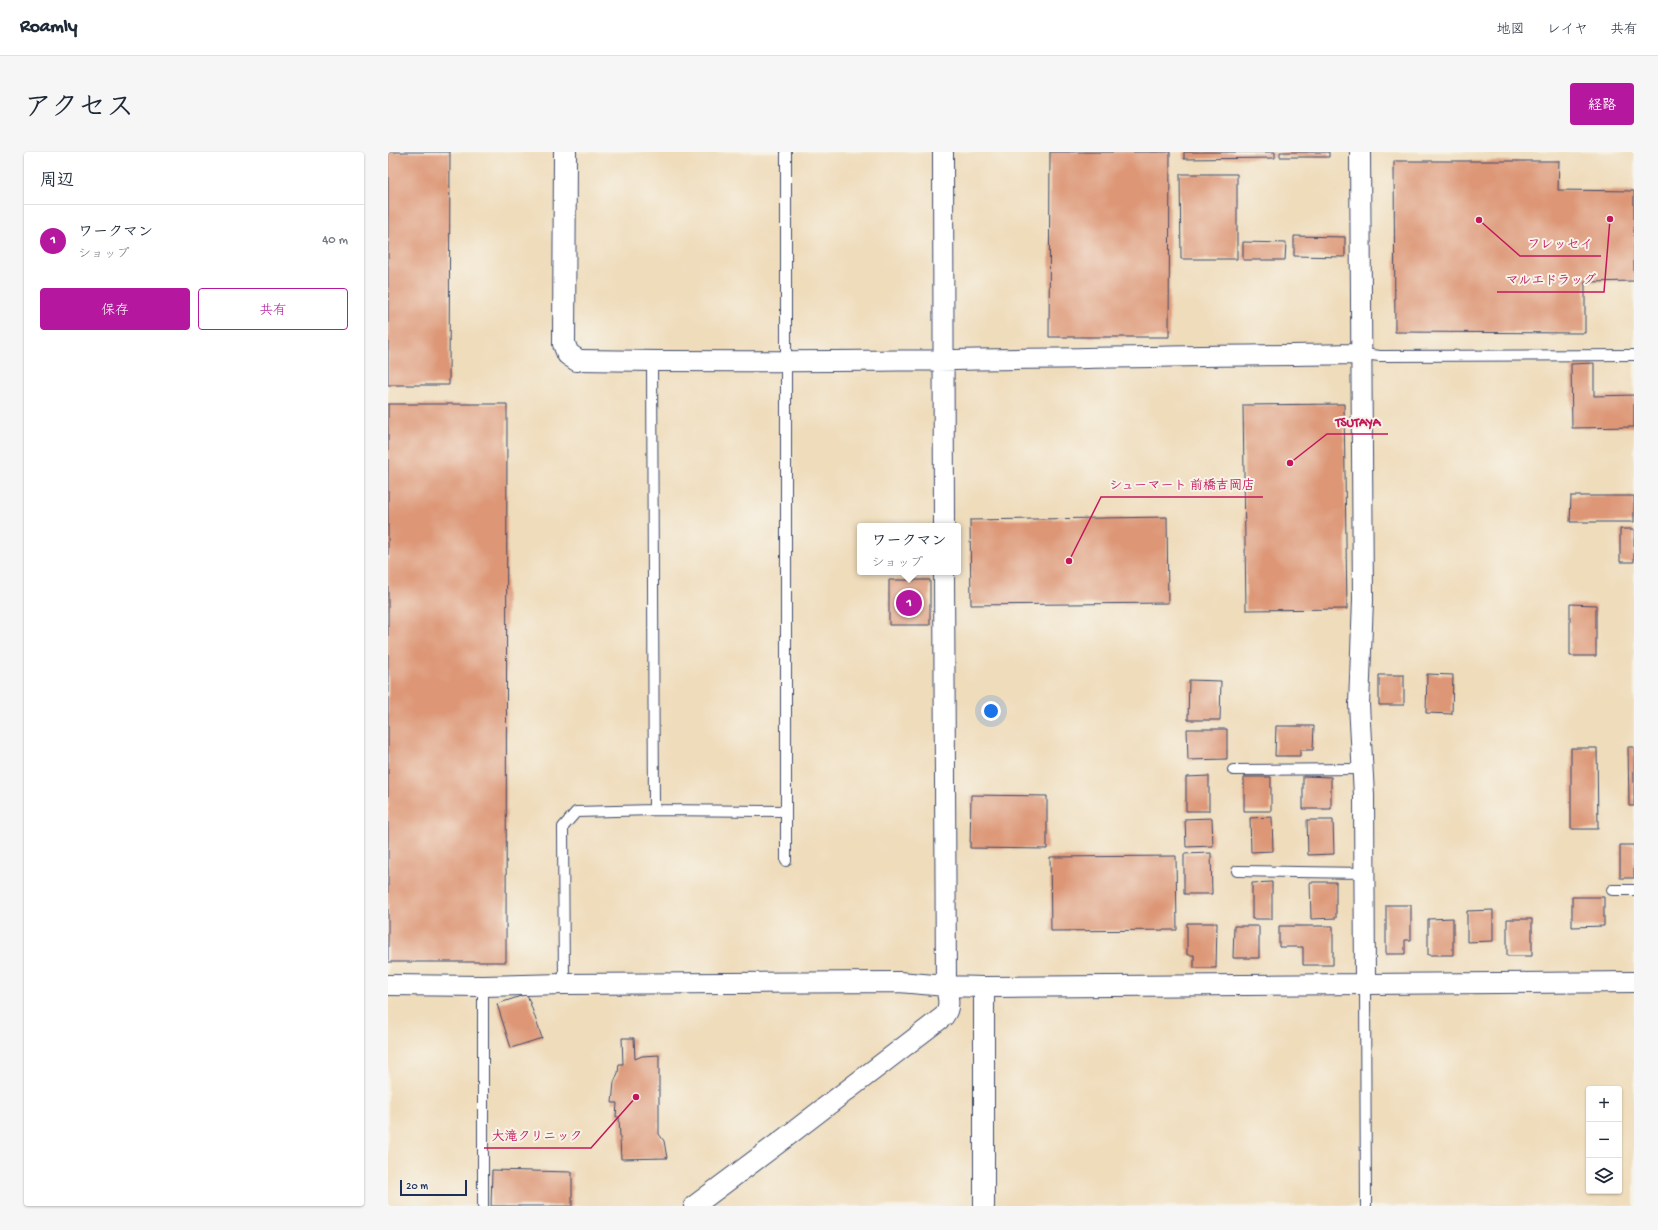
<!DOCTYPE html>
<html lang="ja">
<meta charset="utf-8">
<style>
:root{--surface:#fff;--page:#f6f6f7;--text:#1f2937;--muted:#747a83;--line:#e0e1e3;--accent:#b5179e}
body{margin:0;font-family:"Gochi Hand","Klee One",sans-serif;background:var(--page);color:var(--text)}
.controls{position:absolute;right:12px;bottom:12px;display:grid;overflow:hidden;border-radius:4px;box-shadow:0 1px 3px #0004}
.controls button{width:36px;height:36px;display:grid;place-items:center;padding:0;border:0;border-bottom:1px solid var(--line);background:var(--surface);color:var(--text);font:20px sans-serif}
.scale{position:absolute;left:12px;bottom:10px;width:67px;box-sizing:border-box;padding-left:4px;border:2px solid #1b2f5e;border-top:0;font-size:11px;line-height:14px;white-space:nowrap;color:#1b2f5e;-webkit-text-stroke:3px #f7f3e8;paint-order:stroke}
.you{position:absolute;left:603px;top:559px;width:14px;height:14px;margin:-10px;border:3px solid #fff;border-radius:50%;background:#1a73e8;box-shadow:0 0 0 6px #1a73e833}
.badge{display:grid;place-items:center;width:26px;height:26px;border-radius:50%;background:var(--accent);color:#fff;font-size:13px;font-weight:700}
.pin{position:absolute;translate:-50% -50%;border:2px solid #fff;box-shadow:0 1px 4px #0006}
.popup{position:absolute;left:469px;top:371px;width:104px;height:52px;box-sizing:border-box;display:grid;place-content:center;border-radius:4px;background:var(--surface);filter:drop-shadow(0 1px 3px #0005);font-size:13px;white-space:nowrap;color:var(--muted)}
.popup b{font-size:15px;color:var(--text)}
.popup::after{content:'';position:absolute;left:50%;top:100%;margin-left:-8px;border:8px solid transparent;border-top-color:var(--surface)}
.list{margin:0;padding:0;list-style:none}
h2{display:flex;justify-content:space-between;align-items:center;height:52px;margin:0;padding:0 16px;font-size:17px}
h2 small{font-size:13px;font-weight:400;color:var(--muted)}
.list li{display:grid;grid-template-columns:26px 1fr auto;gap:12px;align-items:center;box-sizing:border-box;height:72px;padding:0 16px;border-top:1px solid var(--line)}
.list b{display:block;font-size:15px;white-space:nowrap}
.list p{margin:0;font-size:13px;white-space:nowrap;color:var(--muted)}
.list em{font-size:13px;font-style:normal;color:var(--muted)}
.actions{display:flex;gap:8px;padding:12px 16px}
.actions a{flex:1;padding:9px 0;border:1px solid var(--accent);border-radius:4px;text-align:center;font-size:14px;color:var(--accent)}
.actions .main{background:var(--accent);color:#fff}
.icon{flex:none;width:22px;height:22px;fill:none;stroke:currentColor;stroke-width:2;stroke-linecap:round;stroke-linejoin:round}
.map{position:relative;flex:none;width:1246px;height:1054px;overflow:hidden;border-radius:4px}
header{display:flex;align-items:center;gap:24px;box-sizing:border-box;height:56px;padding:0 20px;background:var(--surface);border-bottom:1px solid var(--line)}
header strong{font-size:19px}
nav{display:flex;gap:22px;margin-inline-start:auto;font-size:14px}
.intro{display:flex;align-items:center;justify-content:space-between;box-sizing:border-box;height:96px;padding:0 24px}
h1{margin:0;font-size:28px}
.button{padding:10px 18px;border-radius:4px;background:var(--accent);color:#fff;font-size:14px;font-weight:700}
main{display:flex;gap:24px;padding:0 24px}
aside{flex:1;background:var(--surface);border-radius:4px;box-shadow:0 1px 3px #0004}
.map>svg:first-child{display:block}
</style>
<header>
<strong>Roamly</strong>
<nav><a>地図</a><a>レイヤ</a><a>共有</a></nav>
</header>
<div class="intro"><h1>アクセス</h1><a class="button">経路</a></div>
<main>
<aside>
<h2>周辺<small></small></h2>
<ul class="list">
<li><span class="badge">1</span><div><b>ワークマン</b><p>ショップ</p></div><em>40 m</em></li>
</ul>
<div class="actions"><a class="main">保存</a><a>共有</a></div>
</aside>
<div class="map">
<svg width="1246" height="1054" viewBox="0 0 1246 1054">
<rect width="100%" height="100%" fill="#f7f3e8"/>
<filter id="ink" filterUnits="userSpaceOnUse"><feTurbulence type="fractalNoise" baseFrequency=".025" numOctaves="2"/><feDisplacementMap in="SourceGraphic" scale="8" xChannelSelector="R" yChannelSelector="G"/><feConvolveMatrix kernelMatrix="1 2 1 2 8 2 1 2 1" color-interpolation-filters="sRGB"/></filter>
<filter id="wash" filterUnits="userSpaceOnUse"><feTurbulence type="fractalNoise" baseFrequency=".012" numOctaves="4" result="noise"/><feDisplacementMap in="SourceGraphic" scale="16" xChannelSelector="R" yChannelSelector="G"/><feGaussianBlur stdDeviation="0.9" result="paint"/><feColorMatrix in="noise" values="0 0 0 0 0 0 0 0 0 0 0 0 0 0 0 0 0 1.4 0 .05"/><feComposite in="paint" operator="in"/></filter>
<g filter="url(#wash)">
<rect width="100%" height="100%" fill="#efdcbb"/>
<g id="blocks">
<path fill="#dd9777" d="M0,0H62L61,233H0Z
M662,0H782L781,185H661Z
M796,0H887V6L796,7Z
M892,0H941V5H892Z
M1006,9H1171L1170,38L1246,39V129L1197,130V181L1007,180Z
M792,22H849V107H793Z
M906,84L957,85V105L906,104Z
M855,90L898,91L897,108H855Z
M1206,211V244L1246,243V275L1184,276L1183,212Z
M0,252H119L118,810H0Z
M956,252L959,457L858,458L855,253Z
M1183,344H1246V370H1182Z
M779,365L780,451L583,453L582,368Z
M1232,377H1246V410H1232Z
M501,428H542V473H501Z
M1182,452L1208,453V504H1182Z
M1039,522L1065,523L1064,562L1038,561Z
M991,523H1016V553H991Z
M801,528L833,529L832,568H800Z
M888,574H926L925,598H912V604H887Z
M799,577H839V607L800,608Z
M1240,595H1246V654H1241Z
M1183,596H1209L1210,677H1183Z
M821,624V659H798V625Z
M915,624L943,625V657H915Z
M856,625H883V659H856Z
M583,643L659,644V697L582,696Z
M884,665L885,699L863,700L862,666Z
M824,666L825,694L798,695L797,667Z
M919,668H945L946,702L920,703Z
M1232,693H1246V726H1232Z
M823,701L824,742H796V702Z
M788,704L789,778L663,779L662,705Z
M884,730V767H864V731Z
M922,730H948V766L923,767Z
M1184,745H1216V774L1184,775Z
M998,753H1023V788H1017V802H998Z
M1105,758V789L1079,790V759Z
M1065,766V803H1040V767Z
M1119,767H1144V804H1119Z
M799,771H829L828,816H806V803H799Z
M846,774H871V806H845Z
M891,774H945V813H915V795H891Z
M139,842L154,886L123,896L109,852Z
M234,886H246L247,907L254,904L271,903V982L276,989L279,1006L233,1007L231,965H228L229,951H224L226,930L230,921L231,912H235Z
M104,1018L184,1020V1054H103Z"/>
</g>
</g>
<g filter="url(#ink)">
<use href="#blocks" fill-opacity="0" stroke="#3b496c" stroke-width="1"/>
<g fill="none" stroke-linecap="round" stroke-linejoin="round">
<defs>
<path id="service" d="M974,202L992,204L1246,203
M845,618L974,617
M266,658L397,659
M398,709V0
M849,719L977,721
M1224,738H1246
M176,832L175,675L188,660L266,658L264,209
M977,832L978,1054
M95,1054V834"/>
<path id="minor" d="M555,0L556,374
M972,0L975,448L971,552L976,643L977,832
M189,208C451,212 712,205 974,202
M0,833L95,834L176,832L511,830L558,834L596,835L1246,830
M596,835V1054
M306,1054L397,986L556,864C563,855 560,845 558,834L556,420"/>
<path id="tertiary" d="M177,0L176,192L180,202L189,208"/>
</defs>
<use href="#service" stroke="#3b496c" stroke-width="12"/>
<use href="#minor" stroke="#3b496c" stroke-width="22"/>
<use href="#tertiary" stroke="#3b496c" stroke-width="24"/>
<use href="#service" stroke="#fff" stroke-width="10"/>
<use href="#minor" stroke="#fff" stroke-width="20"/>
<use href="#tertiary" stroke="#fff" stroke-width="22"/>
</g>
</g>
<path fill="none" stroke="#c2185b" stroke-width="1.5" d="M1091 68L1132 104H1213M1222 67L1216 140H1109M902 311L939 282H1000M681 409L713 345H875M248 945L203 996H96"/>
<g fill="#c2185b" stroke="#f7f3e8" stroke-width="1.5">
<circle cx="1091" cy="68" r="4"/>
<circle cx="1222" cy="67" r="4"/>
<circle cx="902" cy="311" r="4"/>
<circle cx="681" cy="409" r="4"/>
<circle cx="248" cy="945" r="4"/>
</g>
<g font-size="13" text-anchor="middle" font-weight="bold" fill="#c2185b" stroke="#f7f3e8" stroke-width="4" stroke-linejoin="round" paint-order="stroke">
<text x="1172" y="96">フレッセイ</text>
<text x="1163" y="132">マルエドラッグ</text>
<text x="970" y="274">TSUTAYA</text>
<text x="794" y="337">シューマート 前橋吉岡店</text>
<text x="149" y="988">大滝クリニック</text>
</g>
</svg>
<div class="controls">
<button>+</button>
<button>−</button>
<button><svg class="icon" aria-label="layers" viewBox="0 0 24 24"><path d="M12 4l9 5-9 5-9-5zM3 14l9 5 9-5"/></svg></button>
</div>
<div class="scale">20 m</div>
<div class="you"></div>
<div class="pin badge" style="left:521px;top:451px">1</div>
<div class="popup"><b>ワークマン</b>ショップ</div>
</div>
</main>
